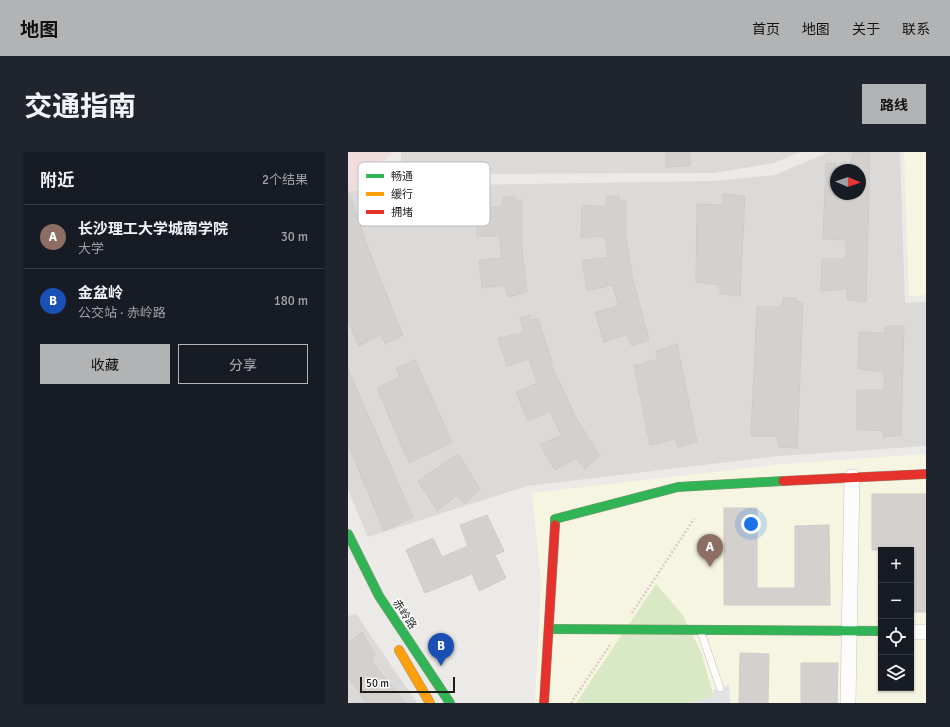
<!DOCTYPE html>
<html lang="zh">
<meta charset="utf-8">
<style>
:root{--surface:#171b24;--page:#20242c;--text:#f1f3f6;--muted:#9ea1a6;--line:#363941;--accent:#b2b3b4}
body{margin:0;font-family:Signika,"Noto Sans SC",sans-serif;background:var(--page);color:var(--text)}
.controls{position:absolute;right:12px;bottom:12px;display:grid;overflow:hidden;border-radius:0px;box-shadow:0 1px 3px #0004}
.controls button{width:36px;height:36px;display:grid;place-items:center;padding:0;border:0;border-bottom:1px solid var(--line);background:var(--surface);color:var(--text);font:20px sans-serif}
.compass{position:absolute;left:482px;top:12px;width:36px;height:36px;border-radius:50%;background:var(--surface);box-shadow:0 1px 3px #0004;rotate:92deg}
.scale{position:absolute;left:12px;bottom:10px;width:95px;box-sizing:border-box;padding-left:4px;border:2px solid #1e1e1e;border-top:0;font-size:11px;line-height:14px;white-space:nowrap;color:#1e1e1e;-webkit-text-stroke:3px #fff;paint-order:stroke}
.you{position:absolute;left:403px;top:372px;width:14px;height:14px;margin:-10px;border:3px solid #fff;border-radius:50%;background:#1a73e8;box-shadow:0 0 0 6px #1a73e833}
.badge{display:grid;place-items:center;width:26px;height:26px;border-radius:50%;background:var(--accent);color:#fff;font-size:13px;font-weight:700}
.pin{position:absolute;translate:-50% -33px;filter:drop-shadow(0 1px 2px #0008)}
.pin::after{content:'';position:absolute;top:21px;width:14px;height:12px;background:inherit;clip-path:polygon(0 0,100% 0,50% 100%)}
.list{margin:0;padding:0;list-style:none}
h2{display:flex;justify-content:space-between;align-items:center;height:52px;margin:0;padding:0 16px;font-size:17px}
h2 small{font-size:13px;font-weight:400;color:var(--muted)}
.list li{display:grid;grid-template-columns:26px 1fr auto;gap:12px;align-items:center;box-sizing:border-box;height:64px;padding:0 16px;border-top:1px solid var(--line)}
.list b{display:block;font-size:15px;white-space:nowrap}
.list p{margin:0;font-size:13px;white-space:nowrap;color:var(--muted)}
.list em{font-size:13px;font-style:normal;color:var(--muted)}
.actions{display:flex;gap:8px;padding:12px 16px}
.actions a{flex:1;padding:9px 0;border:1px solid var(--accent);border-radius:0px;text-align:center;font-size:14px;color:var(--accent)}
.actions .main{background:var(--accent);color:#111}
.icon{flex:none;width:22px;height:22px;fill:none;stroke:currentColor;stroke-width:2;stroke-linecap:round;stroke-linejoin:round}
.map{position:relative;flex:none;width:578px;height:551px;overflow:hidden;border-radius:0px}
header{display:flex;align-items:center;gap:24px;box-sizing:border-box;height:56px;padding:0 20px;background:var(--accent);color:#111}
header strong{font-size:19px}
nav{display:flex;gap:22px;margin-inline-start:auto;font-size:14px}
.intro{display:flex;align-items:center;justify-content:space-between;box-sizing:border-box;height:96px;padding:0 24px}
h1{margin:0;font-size:28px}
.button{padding:10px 18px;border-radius:0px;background:var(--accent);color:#111;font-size:14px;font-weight:700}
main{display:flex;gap:24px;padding:0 24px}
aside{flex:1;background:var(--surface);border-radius:0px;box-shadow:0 1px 3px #0004}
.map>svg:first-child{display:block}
</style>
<header>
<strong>地图</strong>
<nav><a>首页</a><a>地图</a><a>关于</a><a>联系</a></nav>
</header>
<div class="intro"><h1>交通指南</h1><a class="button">路线</a></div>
<main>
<aside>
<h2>附近<small>2个结果</small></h2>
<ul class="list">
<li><span class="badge" style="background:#8d6e63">A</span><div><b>长沙理工大学城南学院</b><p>大学</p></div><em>30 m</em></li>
<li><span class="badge" style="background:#1a4fb4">B</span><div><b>金盆岭</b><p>公交站 · 赤岭路</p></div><em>180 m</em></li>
</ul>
<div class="actions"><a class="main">收藏</a><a>分享</a></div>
</aside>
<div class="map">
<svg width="578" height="551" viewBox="0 0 578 551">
<rect width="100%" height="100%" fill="#eceae7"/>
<path fill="#dbdad8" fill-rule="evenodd" d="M53,0H452L426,11L366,21L53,22Z
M481,0H552L557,151L578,150V294L431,304L179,334L20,385L0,338V39L44,34L366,29L427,23ZM488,18H512V42H488Z
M8,462L69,551H0V464Z"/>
<path fill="#eedddc" d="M0,0H45L8,38L0,39Z"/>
<path fill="#f6f5e2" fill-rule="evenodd" d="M556,0H578V143L561,144Z
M578,302V551H187L193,431L184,341L435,312ZM533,398H563V536H533Z"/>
<path fill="#dae9c5" d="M308,432L334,462L353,500L366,545L341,551H228Z"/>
<path fill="#e1e1e6" d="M381,533L382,551H341L366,545L365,538Z"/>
<path fill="#d3d0ce" stroke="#cfccc8" d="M318,0H342V14L318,15Z
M505,0L522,1L521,42L512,41V18H501Z
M488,11V42H521L518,150L499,148V137L473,139L474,107H498V88L475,87L478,12Z
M375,42L397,44L392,144L372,142V133L348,130L349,52L375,53Z
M0,43H2L20,96L55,183L38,192L32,183L11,194L0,169Z
M271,44L272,48L278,50V87L285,128L301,188L284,194L278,183L256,190L247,160L271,154L264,133L239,139L234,109L260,105L257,84L233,86L234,53L258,55V45Z
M155,45H168V49L174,48V98L179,140L160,145L157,133L134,136L131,108L153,106L152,84H129L130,55H153Z
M435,146H449L448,149L455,150L449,296L431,295L429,284H403L409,155H434Z
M182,163L183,168L190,166L204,210H202L227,264L252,304L237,317L228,306L207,318L192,293L213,283L202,259L180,269L168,240L189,231L181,207L159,214L150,186L176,181L172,166Z
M537,174H556L553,283L535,285V279L509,277V238H536V220L510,217L511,180L536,181Z
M329,192L349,290L330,295L327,287L302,293L286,214L310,207L308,199Z
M67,208L104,290L61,311L29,236L52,225L48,216Z
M0,217L65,365L36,379L0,293Z
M110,302L132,337L117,352L109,343L89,359L70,329Z
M524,342H578V460H563V398H524Z
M376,356H409V436H447V374L481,373L482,453H376Z
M139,363L156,399L147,403L158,426L131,439L124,422L77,441L58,398L85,386L94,405L120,394L112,373Z
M14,480L27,503L23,509L58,551H18L0,525V491Z
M392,501L421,502L420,551H391Z
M453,511H490L489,551H453Z"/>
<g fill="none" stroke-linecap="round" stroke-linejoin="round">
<defs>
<path id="lane" d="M353,480L372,536"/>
<path id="street" d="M563,480H578
M500,551L504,325"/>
<path id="fast" d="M207,373V367L330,335L435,329
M0,382L31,444L102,551
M201,477L533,479"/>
<path id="slow" d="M51,498L82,551"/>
<path id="jam" d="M435,329L578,322
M196,551L207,373"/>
</defs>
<use href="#lane" stroke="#c5c4c3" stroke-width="8"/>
<use href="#street" stroke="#c5c4c3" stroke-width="16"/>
<use href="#fast" stroke="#95967e" stroke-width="10"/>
<use href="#slow" stroke="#95967e" stroke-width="10"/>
<use href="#jam" stroke="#95967e" stroke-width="10"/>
<path stroke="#dacbca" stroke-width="2.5" stroke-dasharray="2 2" stroke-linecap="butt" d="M284,461L346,367
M223,551L262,493"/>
<use href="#lane" stroke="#fcfcfb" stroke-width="7"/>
<use href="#street" stroke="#fcfcfb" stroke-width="15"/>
<use href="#fast" stroke="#30b455" stroke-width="9"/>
<use href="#slow" stroke="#ff9f0a" stroke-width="9"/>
<use href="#jam" stroke="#e5322d" stroke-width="9"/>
</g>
<g text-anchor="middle" stroke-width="3" stroke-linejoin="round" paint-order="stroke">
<g font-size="11" fill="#1e1e1e" stroke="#fff">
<text transform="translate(57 462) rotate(56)" y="4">赤岭路</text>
</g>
</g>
<rect x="10" y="10" width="132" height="64" rx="6" fill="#fff" stroke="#bcbcbc" stroke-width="1"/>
<rect x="18" y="22" width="18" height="4" fill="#30b455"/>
<rect x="18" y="40" width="18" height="4" fill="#ff9f0a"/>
<rect x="18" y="58" width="18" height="4" fill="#e5322d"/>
<g font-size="11" fill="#1e1e1e">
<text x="43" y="28">畅通</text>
<text x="43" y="46">缓行</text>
<text x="43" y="64">拥堵</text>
</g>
</svg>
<div class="controls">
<button>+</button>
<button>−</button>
<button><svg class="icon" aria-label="locate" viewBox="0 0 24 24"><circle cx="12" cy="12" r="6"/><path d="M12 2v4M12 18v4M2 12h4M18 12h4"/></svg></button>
<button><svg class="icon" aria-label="layers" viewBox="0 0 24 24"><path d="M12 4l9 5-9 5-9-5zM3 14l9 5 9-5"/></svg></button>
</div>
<svg class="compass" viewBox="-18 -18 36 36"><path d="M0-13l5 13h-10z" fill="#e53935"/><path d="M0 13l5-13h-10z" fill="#9ea1a6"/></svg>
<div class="scale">50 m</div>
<div class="you"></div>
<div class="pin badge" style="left:362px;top:415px;background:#8d6e63">A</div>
<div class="pin badge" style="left:93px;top:514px;background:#1a4fb4">B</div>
</div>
</main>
